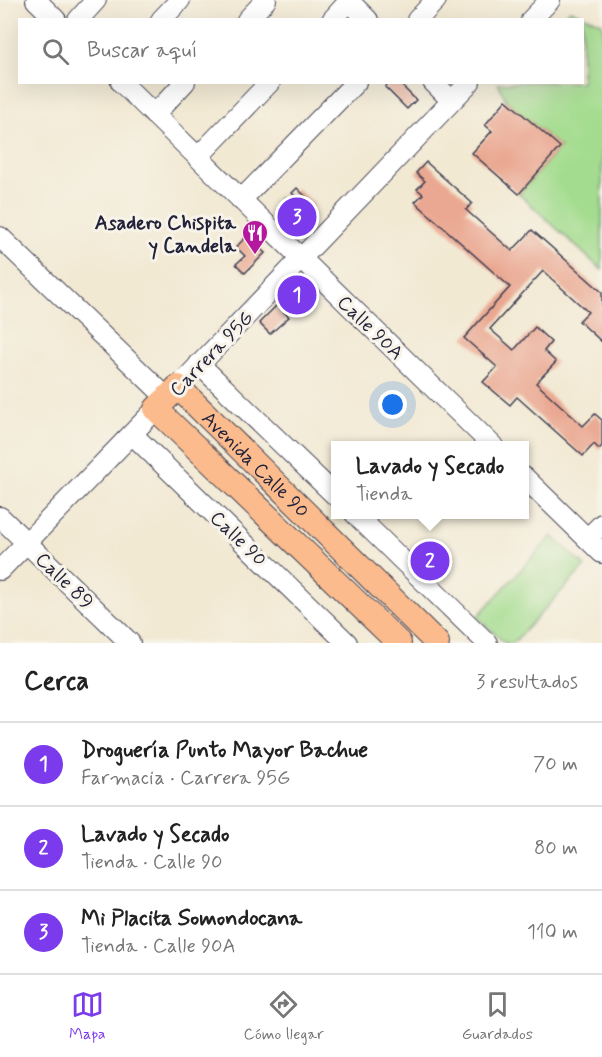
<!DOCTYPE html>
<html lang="es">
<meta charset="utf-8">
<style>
:root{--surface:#fff;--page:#f6f6f6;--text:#222;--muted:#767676;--line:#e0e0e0;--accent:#7c3aed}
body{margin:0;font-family:Mynerve,sans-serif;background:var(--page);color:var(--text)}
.you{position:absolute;left:393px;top:405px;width:21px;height:21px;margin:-15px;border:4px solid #fff;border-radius:50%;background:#1a73e8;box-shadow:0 0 0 9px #1a73e833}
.badge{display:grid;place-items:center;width:39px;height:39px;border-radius:50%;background:var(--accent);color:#fff;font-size:20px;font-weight:700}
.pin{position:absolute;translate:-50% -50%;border:3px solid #fff;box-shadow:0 2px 6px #0006}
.popup{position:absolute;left:331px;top:441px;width:198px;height:78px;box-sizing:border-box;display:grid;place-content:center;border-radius:0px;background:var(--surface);filter:drop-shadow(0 2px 4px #0005);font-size:20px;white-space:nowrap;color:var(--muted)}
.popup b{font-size:22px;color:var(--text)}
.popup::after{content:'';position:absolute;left:50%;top:100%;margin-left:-12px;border:12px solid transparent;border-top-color:var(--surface)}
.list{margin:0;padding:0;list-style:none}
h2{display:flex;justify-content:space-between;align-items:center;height:78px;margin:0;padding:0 24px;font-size:26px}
h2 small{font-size:20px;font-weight:400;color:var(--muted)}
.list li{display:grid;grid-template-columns:39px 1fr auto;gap:18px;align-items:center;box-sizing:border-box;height:84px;padding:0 24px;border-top:2px solid var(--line)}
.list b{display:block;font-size:22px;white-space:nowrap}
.list p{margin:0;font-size:20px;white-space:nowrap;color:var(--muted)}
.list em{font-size:20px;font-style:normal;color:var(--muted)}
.icon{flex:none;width:33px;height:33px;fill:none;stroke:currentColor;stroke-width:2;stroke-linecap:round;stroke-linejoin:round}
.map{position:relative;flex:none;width:602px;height:643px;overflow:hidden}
.search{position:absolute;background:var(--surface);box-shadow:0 6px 24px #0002;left:18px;right:18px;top:18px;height:66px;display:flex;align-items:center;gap:15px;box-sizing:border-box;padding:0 21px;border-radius:0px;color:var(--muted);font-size:22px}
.sheet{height:330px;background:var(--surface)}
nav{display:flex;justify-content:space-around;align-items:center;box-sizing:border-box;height:84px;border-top:2px solid var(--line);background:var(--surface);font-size:16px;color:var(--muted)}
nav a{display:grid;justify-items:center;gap:3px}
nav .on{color:var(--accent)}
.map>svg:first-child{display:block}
</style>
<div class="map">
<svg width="602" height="643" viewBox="0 0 602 643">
<rect width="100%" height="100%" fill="#f7f3e8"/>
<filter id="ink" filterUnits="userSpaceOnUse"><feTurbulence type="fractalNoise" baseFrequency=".0167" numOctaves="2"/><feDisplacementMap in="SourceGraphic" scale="12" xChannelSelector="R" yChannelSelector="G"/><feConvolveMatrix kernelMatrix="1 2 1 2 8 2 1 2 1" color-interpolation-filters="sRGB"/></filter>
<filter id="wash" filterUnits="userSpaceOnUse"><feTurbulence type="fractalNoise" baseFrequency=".008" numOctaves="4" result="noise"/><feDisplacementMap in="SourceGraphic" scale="24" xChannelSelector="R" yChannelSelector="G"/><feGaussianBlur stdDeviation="1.35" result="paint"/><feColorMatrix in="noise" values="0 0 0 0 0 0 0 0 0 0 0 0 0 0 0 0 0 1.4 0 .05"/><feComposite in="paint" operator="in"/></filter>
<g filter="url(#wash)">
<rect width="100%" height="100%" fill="#f2e9d3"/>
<path fill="#a3dc8e" stroke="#627f64" stroke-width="1.5" d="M570,10L602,23V270L519,194L560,147L506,100L498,83L582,82V20L560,19Z
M552,536L585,566L513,643H505L477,617Z"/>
<g id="blocks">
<path fill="#eaa892" d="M390,82H398L416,100L407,109L385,87Z
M506,100L560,147L519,194L472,153L492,131L485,125Z
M426,162L472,203L466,210L512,251L532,230L602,292V342L579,321L588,312L543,271L490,329L514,350L535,327L551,342L544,351L556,362L536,383L583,426L595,414L602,420V446L599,449L594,444L583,456L517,397L510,405L483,382L497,367L464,338L510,287L415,202L423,194L417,189L425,181L416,173Z
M297,188L314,205L309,210L292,193Z
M286,197L304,215L298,222L280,204Z
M247,236L265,253L245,273L236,264L245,256L236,247Z
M298,286L308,295L298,305L288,296Z
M277,305L289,317L270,334L259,323Z
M432,546L442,557L431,567L421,556Z"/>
</g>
</g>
<g filter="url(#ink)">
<use href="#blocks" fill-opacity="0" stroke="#414052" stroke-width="1.5"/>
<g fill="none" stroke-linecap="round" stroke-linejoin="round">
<defs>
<path id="minor" d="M36,0L56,20
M348,0L368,20
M78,20L96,0
M161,20L180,0
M247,20L266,0
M332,20L350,0
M417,20L436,0
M531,20L550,0
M121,82L493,446
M433,82L452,101
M154,115L185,82
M198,157L270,82
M241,200L356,82
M0,237L167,398
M199,364L336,496
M178,387L470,82
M132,434L347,643
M524,477L602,553
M355,514L487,643
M0,517L130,643
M588,538L602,524
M0,570L156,409"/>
<g id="major">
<path id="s1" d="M399,643L156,409L178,387L437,643"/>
</g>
</defs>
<use href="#minor" stroke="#414052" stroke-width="22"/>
<use href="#major" stroke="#414052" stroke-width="26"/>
<use href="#minor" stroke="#fff" stroke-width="20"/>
<use href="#major" stroke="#fbbb8d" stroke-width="24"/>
</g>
</g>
<defs>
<symbol id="restaurant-pin" viewBox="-11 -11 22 30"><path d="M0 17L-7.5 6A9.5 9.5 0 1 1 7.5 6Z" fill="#b5179e" stroke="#f7f3e8"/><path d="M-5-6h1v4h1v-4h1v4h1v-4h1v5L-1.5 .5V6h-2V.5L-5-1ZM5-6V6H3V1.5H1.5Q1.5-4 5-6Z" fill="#fff"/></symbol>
</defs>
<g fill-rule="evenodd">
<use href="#restaurant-pin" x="240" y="218" width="30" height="40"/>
</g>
<g text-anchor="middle" stroke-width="6" stroke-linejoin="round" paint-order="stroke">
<g font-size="20" font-weight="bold" fill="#22223b" stroke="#f7f3e8" text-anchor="end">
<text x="236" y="229">Asadero Chispita<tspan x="236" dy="23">y Candela</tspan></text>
</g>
<g font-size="20" fill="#22223b" stroke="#f7f3e8">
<text transform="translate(371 327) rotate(44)" y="7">Calle 90A</text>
<text transform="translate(211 353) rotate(-46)" y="7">Carrera 95G</text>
<text dy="7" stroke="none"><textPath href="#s1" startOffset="478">Avenida Calle 90</textPath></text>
<text transform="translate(239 538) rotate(44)" y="7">Calle 90</text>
<text transform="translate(65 580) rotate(44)" y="7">Calle 89</text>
</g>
</g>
</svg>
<div class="you"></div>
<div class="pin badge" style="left:297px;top:295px">1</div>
<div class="pin badge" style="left:430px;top:561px">2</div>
<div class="popup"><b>Lavado y Secado</b>Tienda</div>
<div class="pin badge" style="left:297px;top:217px">3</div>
<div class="search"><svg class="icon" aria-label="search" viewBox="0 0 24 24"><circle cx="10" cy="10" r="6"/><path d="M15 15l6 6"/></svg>Buscar aquí</div>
</div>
<section class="sheet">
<h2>Cerca<small>3 resultados</small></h2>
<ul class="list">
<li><span class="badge">1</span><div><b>Droguería Punto Mayor Bachue</b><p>Farmacia · Carrera 95G</p></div><em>70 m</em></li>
<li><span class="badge">2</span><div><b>Lavado y Secado</b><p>Tienda · Calle 90</p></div><em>80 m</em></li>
<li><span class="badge">3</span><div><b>Mi Placita Somondocana</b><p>Tienda · Calle 90A</p></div><em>110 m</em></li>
</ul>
</section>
<nav>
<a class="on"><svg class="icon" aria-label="map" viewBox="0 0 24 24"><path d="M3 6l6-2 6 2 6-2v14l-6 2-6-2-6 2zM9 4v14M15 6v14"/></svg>Mapa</a>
<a><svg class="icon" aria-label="directions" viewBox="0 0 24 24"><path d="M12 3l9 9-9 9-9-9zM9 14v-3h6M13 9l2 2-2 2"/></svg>Cómo llegar</a>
<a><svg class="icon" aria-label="saved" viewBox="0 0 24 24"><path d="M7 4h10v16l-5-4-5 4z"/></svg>Guardados</a>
</nav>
